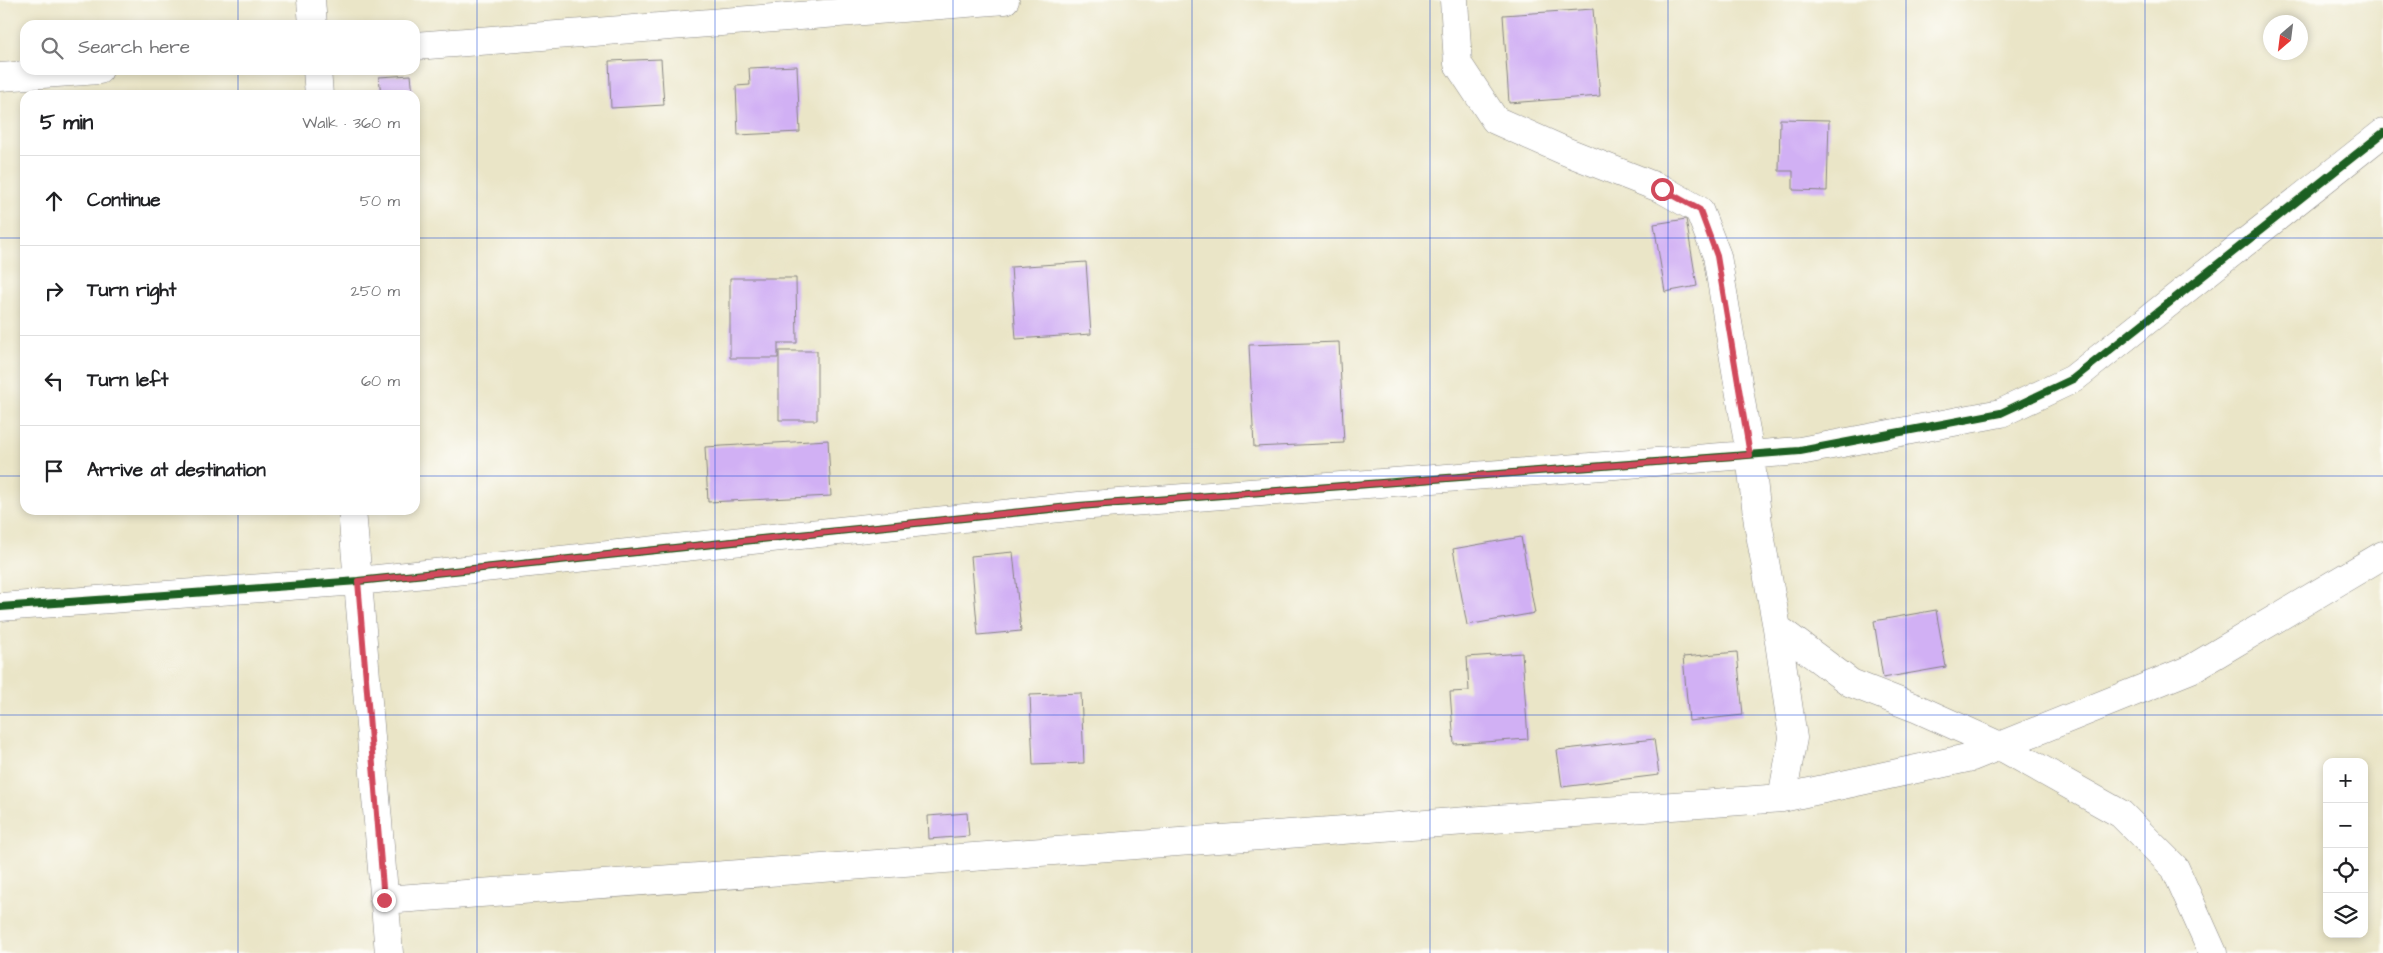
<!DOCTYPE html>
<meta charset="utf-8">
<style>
:root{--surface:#fff;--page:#f2f2f2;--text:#202124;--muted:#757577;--line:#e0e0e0}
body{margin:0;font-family:"Architects Daughter",sans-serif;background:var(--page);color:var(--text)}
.controls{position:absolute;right:15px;bottom:15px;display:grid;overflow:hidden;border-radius:10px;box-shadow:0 2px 8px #0003}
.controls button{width:45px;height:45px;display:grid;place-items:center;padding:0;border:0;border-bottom:1px solid var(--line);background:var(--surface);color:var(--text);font:25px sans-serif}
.compass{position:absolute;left:2263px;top:15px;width:45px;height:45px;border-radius:50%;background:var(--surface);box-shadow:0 2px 8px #0003;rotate:208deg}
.stop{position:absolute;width:15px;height:15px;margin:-11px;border:4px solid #d1495b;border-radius:50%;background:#fff}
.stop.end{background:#d1495b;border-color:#fff;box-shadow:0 1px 5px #0008}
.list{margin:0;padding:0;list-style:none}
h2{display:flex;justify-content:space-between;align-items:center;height:65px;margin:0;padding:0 20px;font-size:21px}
h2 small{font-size:16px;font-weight:400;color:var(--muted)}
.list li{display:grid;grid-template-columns:32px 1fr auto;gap:15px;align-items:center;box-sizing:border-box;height:90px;padding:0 20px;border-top:1px solid var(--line)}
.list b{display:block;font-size:19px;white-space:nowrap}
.list em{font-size:16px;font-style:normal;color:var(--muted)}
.icon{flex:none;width:28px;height:28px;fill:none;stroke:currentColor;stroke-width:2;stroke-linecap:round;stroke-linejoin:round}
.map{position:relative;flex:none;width:2383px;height:953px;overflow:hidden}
.search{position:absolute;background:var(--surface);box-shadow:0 2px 8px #0003;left:20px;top:20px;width:400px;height:55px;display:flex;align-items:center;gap:12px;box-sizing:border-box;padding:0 18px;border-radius:15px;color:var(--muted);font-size:19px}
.panel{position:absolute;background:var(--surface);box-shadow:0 2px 8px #0003;left:20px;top:90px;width:400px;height:425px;border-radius:15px}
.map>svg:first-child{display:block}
</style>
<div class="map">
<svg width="2383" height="953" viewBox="0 0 2383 953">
<rect width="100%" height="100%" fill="#fdfcf7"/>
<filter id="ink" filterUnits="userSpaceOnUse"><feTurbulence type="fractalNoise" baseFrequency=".02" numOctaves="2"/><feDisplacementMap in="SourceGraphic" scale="10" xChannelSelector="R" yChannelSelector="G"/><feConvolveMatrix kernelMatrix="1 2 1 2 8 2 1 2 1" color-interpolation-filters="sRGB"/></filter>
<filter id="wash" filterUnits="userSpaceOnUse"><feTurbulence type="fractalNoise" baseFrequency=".0096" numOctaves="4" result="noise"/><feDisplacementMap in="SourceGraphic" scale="20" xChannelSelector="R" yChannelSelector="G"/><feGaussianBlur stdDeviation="1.12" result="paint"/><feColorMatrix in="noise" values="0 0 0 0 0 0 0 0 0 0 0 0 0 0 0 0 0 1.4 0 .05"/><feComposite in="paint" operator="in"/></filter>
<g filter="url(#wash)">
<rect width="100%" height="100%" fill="#eae5c7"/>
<g id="blocks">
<path fill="#d1b0f4" d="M1593,9L1600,96L1509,103L1503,15Z
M661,59L664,105L611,108L609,61Z
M797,66L800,132L738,135L736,86L750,85L749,68Z
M411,75L413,95H381L379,77Z
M1780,119L1829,120L1827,191L1793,190V171H1779Z
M1686,219L1697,286L1665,292L1654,224Z
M1086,262L1091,334L1016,339L1011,267Z
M730,278H796L797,343H778V358H730Z
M1339,342L1344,443L1254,447L1249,345Z
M779,351H817V420H779Z
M828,440L831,496L708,502L705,447Z
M1521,537L1535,613L1467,625L1453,549Z
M1013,552L1021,631L978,635L971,556Z
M1936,610L1946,667L1883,678L1874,621Z
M1737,652L1743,715L1689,721L1683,657Z
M1522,653L1528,739L1454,744L1450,692L1469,691L1467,657Z
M1081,693L1084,763L1033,765L1030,695Z
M1654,739L1659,775L1562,787L1557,750Z
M967,813L969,836L929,839L928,816Z"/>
</g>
</g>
<g filter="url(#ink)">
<use href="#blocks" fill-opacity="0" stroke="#868481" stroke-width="1"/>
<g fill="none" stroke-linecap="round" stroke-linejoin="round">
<defs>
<path id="minor" d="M311,0L313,25
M1454,0L1458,64L1495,120L1565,151L1662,189L1699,210L1717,256L1750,455L1758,523L1777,628L1793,738L1782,798
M415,46L1005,0
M317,70L319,95
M0,77L99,70
M352,510L389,953
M0,607L358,581L1079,506L1800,451L2001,413L2073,379L2383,133
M1777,628L1851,683L1918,709L2000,746L2121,814L2175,868L2213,953
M384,900L1782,798L1972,757L2191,669L2383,555"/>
</defs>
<use href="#minor" stroke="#868481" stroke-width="29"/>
<use href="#minor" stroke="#fff" stroke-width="28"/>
<defs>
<path id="cycleway" d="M0,607L358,581L1079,506L1800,451L2001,413L2073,379L2383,133"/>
</defs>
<use href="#cycleway" stroke="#fdfcf7" stroke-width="11"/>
<use href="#cycleway" stroke="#1b5e20" stroke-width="8"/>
</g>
</g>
<g fill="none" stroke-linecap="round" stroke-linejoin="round" filter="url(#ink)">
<path stroke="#d1495b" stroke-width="6" d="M384,900L358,581L1078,506L1750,455L1717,256L1700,210L1662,189"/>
</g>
<path fill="none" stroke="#1d4ed8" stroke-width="1" stroke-opacity="0.55" d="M238,0V25M477,0V953M715,0V953M953,0V953M1192,0V953M1430,0V953M1668,0V953M1906,0V953M2145,0V953M238,70V95M0,238H25M415,238H2383M0,476H25M415,476H2383M238,510V953M0,715H2383"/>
</svg>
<div class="controls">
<button>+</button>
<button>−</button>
<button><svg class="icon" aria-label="locate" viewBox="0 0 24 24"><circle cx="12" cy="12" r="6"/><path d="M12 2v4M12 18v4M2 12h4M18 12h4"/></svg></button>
<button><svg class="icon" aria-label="layers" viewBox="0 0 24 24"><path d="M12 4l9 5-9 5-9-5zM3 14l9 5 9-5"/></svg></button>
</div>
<svg class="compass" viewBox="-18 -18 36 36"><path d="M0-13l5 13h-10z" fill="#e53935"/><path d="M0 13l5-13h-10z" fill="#757577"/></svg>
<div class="stop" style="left:1662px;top:189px"></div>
<div class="stop end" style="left:384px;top:900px"></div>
<div class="search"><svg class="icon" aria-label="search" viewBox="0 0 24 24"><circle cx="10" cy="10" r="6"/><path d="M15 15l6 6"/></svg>Search here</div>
<section class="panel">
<h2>5 min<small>Walk · 360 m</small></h2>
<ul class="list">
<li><svg class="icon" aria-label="ahead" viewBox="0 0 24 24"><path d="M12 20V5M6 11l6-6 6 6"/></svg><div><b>Continue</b></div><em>50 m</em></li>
<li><svg class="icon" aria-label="right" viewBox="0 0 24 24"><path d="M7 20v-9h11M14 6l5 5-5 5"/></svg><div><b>Turn right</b></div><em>250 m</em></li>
<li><svg class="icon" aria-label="left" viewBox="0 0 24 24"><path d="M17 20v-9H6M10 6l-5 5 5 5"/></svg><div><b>Turn left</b></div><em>60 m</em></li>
<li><svg class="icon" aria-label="arrive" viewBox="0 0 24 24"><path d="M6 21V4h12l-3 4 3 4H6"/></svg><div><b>Arrive at destination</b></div></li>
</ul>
</section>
</div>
